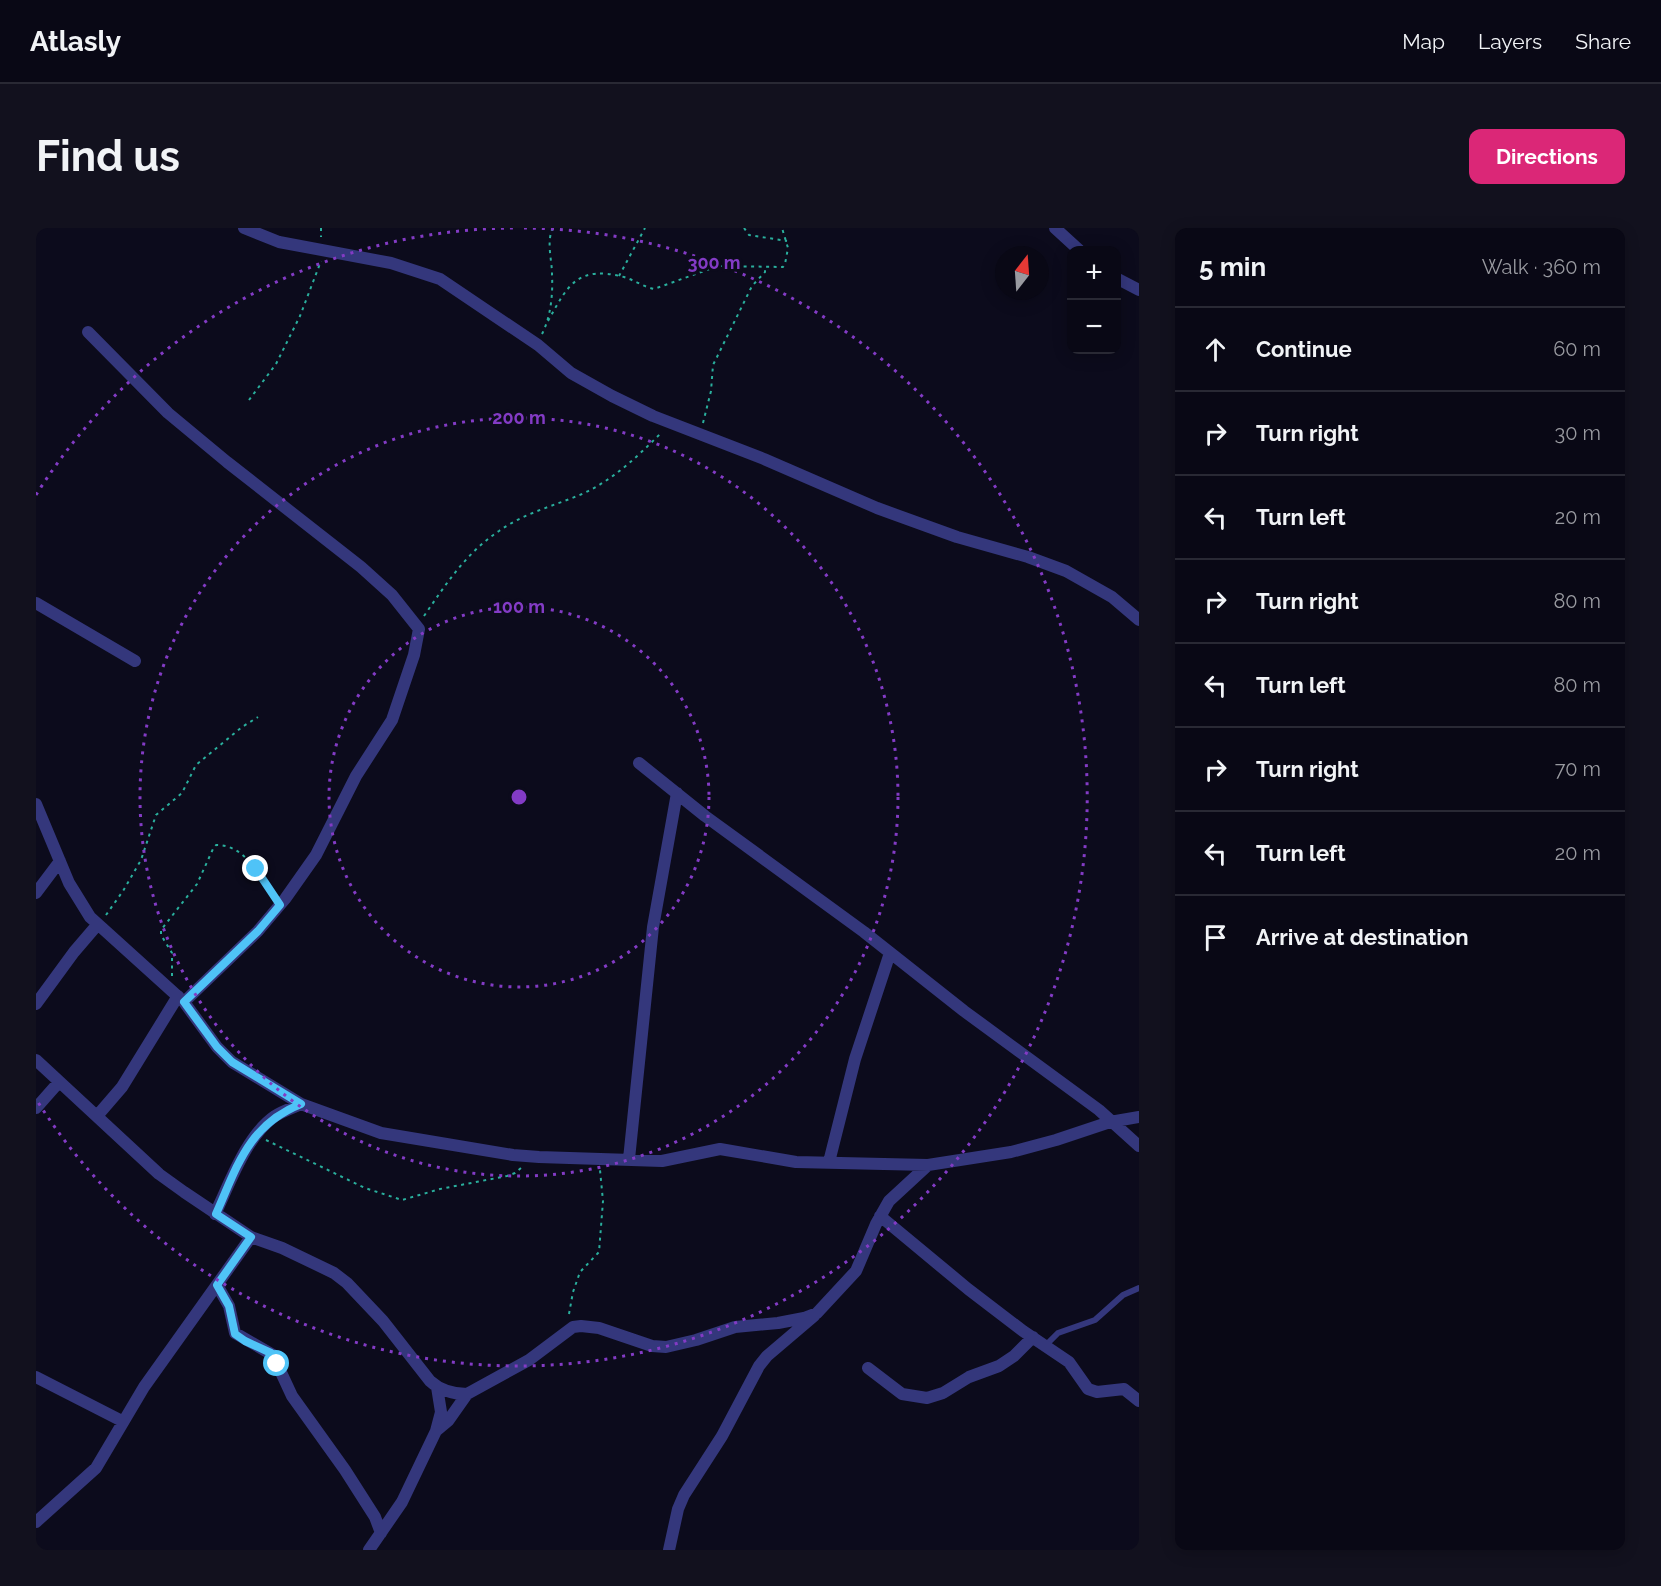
<!DOCTYPE html>
<meta charset="utf-8">
<style>
:root{--surface:#090815;--page:#12111e;--text:#f1f3f6;--muted:#999aa0;--line:#292934;--accent:#db2777}
body{margin:0;font-family:Raleway,sans-serif;background:var(--page);color:var(--text)}
.controls{position:absolute;right:18px;top:18px;display:grid;overflow:hidden;border-radius:12px;box-shadow:0 3px 15px #0003}
.controls button{width:54px;height:54px;display:grid;place-items:center;padding:0;border:0;border-bottom:2px solid var(--line);background:var(--surface);color:var(--text);font:30px sans-serif}
.compass{position:absolute;left:959px;top:18px;width:54px;height:54px;border-radius:50%;background:var(--surface);box-shadow:0 3px 15px #0003;rotate:17deg}
.stop{position:absolute;width:18px;height:18px;margin:-14px;border:4px solid #4fc3f7;border-radius:50%;background:#fff}
.stop.end{background:#4fc3f7;border-color:#fff;box-shadow:0 2px 6px #0008}
.list{margin:0;padding:0;list-style:none}
h2{display:flex;justify-content:space-between;align-items:center;height:78px;margin:0;padding:0 24px;font-size:26px}
h2 small{font-size:20px;font-weight:400;color:var(--muted)}
.list li{display:grid;grid-template-columns:39px 1fr auto;gap:18px;align-items:center;box-sizing:border-box;height:84px;padding:0 24px;border-top:2px solid var(--line)}
.list b{display:block;font-size:22px;white-space:nowrap}
.list em{font-size:20px;font-style:normal;color:var(--muted)}
.icon{flex:none;width:33px;height:33px;fill:none;stroke:currentColor;stroke-width:2;stroke-linecap:round;stroke-linejoin:round}
.map{position:relative;flex:none;width:1103px;height:1322px;overflow:hidden;border-radius:12px}
header{display:flex;align-items:center;gap:36px;box-sizing:border-box;height:84px;padding:0 30px;background:var(--surface);border-bottom:2px solid var(--line)}
header strong{font-size:28px}
nav{display:flex;gap:33px;margin-inline-start:auto;font-size:21px}
.intro{display:flex;align-items:center;justify-content:space-between;box-sizing:border-box;height:144px;padding:0 36px}
h1{margin:0;font-size:42px}
.button{padding:15px 27px;border-radius:12px;background:var(--accent);color:#fff;font-size:21px;font-weight:700}
main{display:flex;gap:36px;padding:0 36px}
aside{flex:1;background:var(--surface);border-radius:12px;box-shadow:0 3px 15px #0003}
.map>svg:first-child{display:block}
</style>
<header>
<strong>Atlasly</strong>
<nav><a>Map</a><a>Layers</a><a>Share</a></nav>
</header>
<div class="intro"><h1>Find us</h1><a class="button">Directions</a></div>
<main>
<div class="map">
<svg width="1103" height="1322" viewBox="0 0 1103 1322">
<rect width="100%" height="100%" fill="#0c0b1c"/>
<g fill="none" stroke-linecap="round" stroke-linejoin="round">
<path stroke="#2aaf9d" stroke-width="2" stroke-dasharray="3 4.5" stroke-linecap="butt" d="M285,0V9
M708,0L713,7L751,13
M583,48L609,0
M512,93C532,57 541,37 588,49C598,52 608,59 618,61L682,38L747,39L749,36L752,20L746,0
M506,106C515,88 517,66 516,46C516,32 510,13 517,0
M213,172L240,136L264,88L285,33
M667,195L675,163L677,137L716,58L729,44V39
M388,388C410,356 430,325 463,303C488,285 518,278 546,266C577,252 601,229 625,205
M70,687L87,663L105,632L120,587L146,565L160,537L206,499L222,489
M136,748V725L125,707V702L161,656L177,621L180,617C210,617 222,647 237,668
M230,912L329,960L366,972L404,961L471,948L479,945L485,940
M533,1086L537,1064L544,1044L563,1024L567,973L564,942"/>
<path stroke="#34377c" stroke-width="6" d="M1010,1117L1022,1105L1059,1092L1087,1067L1103,1060"/>
<path stroke="#34377c" stroke-width="12" d="M208,0L243,14L355,35L404,51L502,117L535,145L576,168L617,188L728,231L841,280L921,309L992,329L1030,343L1076,369L1103,392
M1019,0L1043,22
M1080,50L1103,62
M52,104L132,185L191,234L325,339L356,367L383,401L378,427L356,492L320,548L280,627L249,671L222,703L148,774
M0,375L99,433
M603,535L669,588L828,704L928,783L1063,882L1103,918
M0,576L33,655L54,689L148,774L181,819L196,834L265,876L345,905L477,927L503,929L626,933L684,921L760,934L892,937L975,924L1020,912L1074,894L1103,889
M0,665L24,633
M0,776L38,724L62,696
M0,832L123,946L148,964L215,1009L246,1020L298,1045L311,1055L347,1093L394,1153C405,1163 417,1166 431,1166L493,1132L537,1099L545,1098L563,1100L616,1118L630,1119L660,1112L699,1099L742,1095L768,1090L781,1085L820,1043L840,996L853,973L892,937
M0,880L23,854
M61,888L86,859L142,768
M593,931L617,699L641,565
M793,934L819,831L854,725
M179,986C194,955 210,908 239,888C247,883 256,880 265,876
M844,988L932,1061L987,1103L1033,1134L1052,1161L1061,1164L1088,1161L1103,1173
M181,1057L193,1078L199,1105L237,1127L256,1168L309,1242L339,1289L345,1305
M832,1140L866,1166L891,1170L907,1165L933,1149L963,1138L978,1128L997,1109
M0,1149L86,1193
M400,1203L412,1193L431,1166
M0,1294L60,1240L108,1159L215,1009
M333,1322L366,1274L400,1203L405,1184L401,1159
M633,1322L642,1281L648,1267L686,1208L723,1138L731,1128L778,1088"/>
</g>
<g fill="none" stroke-linecap="round" stroke-linejoin="round">
<path stroke="#4fc3f7" stroke-width="8" d="M220,641L244,677L222,703L148,774L181,819L196,834L265,876C212,897 201,939 180,986L215,1009L181,1057L193,1078L199,1106L209,1113L235,1125L241,1136"/>
</g>
<g fill="none" stroke="#833bc5" stroke-width="3" stroke-dasharray="3 6">
<circle cx="483" cy="569" r="190"/>
<circle cx="483" cy="569" r="379"/>
<path d="M0 267A569 569 0 0 1 478 0M488 0A569 569 0 1 1 0 871"/>
</g>
<circle cx="483" cy="569" r="9" fill="#833bc5" stroke="#0c0b1c" stroke-width="3"/>
<g font-size="18" text-anchor="middle" font-weight="bold" fill="#833bc5" stroke="#0c0b1c" stroke-width="6" stroke-linejoin="round" paint-order="stroke">
<text x="678" y="41">300 m</text>
<text x="483" y="196">200 m</text>
<text x="483" y="385">100 m</text>
</g>
</svg>
<div class="controls">
<button>+</button>
<button>−</button>
</div>
<svg class="compass" viewBox="-18 -18 36 36"><path d="M0-13l5 13h-10z" fill="#e53935"/><path d="M0 13l5-13h-10z" fill="#999aa0"/></svg>
<div class="stop" style="left:241px;top:1136px"></div>
<div class="stop end" style="left:220px;top:641px"></div>
</div>
<aside>
<h2>5 min<small>Walk · 360 m</small></h2>
<ul class="list">
<li><svg class="icon" aria-label="ahead" viewBox="0 0 24 24"><path d="M12 20V5M6 11l6-6 6 6"/></svg><div><b>Continue</b></div><em>60 m</em></li>
<li><svg class="icon" aria-label="right" viewBox="0 0 24 24"><path d="M7 20v-9h11M14 6l5 5-5 5"/></svg><div><b>Turn right</b></div><em>30 m</em></li>
<li><svg class="icon" aria-label="left" viewBox="0 0 24 24"><path d="M17 20v-9H6M10 6l-5 5 5 5"/></svg><div><b>Turn left</b></div><em>20 m</em></li>
<li><svg class="icon" aria-label="right" viewBox="0 0 24 24"><path d="M7 20v-9h11M14 6l5 5-5 5"/></svg><div><b>Turn right</b></div><em>80 m</em></li>
<li><svg class="icon" aria-label="left" viewBox="0 0 24 24"><path d="M17 20v-9H6M10 6l-5 5 5 5"/></svg><div><b>Turn left</b></div><em>80 m</em></li>
<li><svg class="icon" aria-label="right" viewBox="0 0 24 24"><path d="M7 20v-9h11M14 6l5 5-5 5"/></svg><div><b>Turn right</b></div><em>70 m</em></li>
<li><svg class="icon" aria-label="left" viewBox="0 0 24 24"><path d="M17 20v-9H6M10 6l-5 5 5 5"/></svg><div><b>Turn left</b></div><em>20 m</em></li>
<li><svg class="icon" aria-label="arrive" viewBox="0 0 24 24"><path d="M6 21V4h12l-3 4 3 4H6"/></svg><div><b>Arrive at destination</b></div></li>
</ul>
</aside>
</main>
